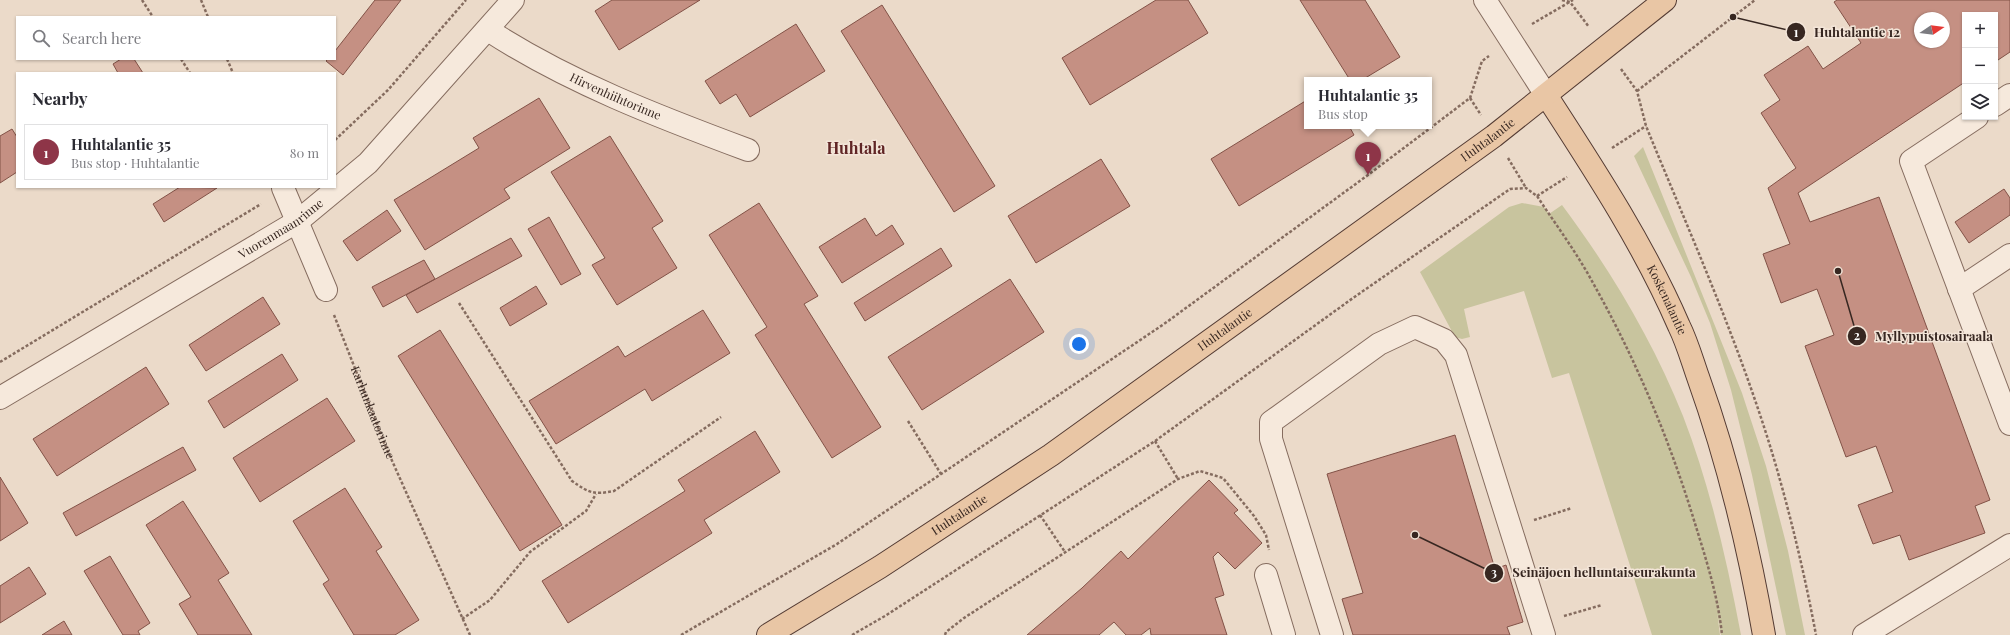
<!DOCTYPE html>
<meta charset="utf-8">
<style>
:root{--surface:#fff;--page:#f7f7f7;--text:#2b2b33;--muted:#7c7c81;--line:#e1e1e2;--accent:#8e3548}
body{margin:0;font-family:"Playfair Display",serif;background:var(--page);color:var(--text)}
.controls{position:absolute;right:12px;top:12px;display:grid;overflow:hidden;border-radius:0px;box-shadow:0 1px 3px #0004}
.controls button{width:36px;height:36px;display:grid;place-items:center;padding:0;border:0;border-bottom:1px solid var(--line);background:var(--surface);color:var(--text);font:20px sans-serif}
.compass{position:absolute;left:1914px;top:12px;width:36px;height:36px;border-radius:50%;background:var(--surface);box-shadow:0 1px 3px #0004;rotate:77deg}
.you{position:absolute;left:1079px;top:344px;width:14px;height:14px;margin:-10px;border:3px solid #fff;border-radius:50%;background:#1a73e8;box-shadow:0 0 0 6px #1a73e833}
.badge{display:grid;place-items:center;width:26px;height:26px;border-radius:50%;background:var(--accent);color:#fff;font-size:13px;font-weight:700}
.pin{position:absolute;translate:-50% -33px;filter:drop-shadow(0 1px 2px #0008)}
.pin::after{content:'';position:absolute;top:21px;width:14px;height:12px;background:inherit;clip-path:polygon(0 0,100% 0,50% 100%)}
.popup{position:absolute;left:1304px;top:77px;width:128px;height:52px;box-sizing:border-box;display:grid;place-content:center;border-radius:0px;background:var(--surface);filter:drop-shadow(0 1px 3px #0005);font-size:13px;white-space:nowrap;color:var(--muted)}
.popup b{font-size:15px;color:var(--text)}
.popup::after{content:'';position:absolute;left:50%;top:100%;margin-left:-8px;border:8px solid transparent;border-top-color:var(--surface)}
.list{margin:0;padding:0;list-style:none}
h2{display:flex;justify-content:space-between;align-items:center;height:52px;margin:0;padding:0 16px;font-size:17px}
h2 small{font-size:13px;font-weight:400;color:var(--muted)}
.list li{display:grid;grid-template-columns:26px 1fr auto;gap:12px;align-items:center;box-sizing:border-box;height:56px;margin:0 8px 8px;padding:0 8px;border:1px solid var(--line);border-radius:0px}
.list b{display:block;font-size:15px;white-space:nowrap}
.list p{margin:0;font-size:13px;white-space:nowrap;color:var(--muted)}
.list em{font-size:13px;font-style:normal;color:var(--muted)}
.icon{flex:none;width:22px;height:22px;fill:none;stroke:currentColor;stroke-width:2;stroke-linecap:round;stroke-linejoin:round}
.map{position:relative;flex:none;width:2010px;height:635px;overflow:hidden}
.search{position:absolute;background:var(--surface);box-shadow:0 1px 3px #0004;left:16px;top:16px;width:320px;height:44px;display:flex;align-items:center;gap:10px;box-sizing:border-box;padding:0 14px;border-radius:0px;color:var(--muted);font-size:15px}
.panel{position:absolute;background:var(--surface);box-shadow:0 1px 3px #0004;left:16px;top:72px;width:320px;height:116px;border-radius:0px}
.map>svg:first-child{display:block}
</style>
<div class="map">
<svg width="2010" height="635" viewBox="0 0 2010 635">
<rect width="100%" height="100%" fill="#ebdac9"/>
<path fill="#c8c49e" d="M1643,147L1742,393L1766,466L1788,551L1805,635H1786L1752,475L1731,390L1710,323L1691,277L1634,156Z
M1522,203L1544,207L1549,214L1562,205C1610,269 1653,341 1683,416C1710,486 1727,561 1741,635H1721L1717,612L1720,635H1652L1569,373L1552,378L1524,291L1464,309L1470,337L1462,339L1455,337L1420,272L1509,207Z"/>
<path fill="#c59083" stroke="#825247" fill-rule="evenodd" d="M375,0H401L343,75L326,61L328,59H335V51Z
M612,0H700L619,50L595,11Z
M1156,0H1188L1208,33L1090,105L1062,58Z
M1300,0H1365L1400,57L1362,80H1350Z
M1837,0H2010V52L1995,62V15H1965V82L1798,193L1810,222L1879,197L1990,500L1975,506L1985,533L1909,560L1900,535L1873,544L1858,505L1893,492L1876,446L1846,457L1805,346L1834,335L1817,289L1781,303L1763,254L1790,244L1768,188L1796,168L1761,113L1780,100L1764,75L1808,46L1823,69L1861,43L1834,2ZM1920,18H1944V42H1920Z
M882,5L995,186L954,212L841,31Z
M796,24L825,71L750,117L736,94L720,104L705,81Z
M121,59H134L143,73H118L113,64Z
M539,98L570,148L504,189L510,198L425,250L394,200L479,148L473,138Z
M1307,100V126H1349L1354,135L1239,206L1211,159Z
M12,129L17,137V172L0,183V136Z
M610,136L663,221L652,228L677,268L617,305L592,265L605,258L551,172Z
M1101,159L1130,206L1036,263L1008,216Z
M180,187L217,188L164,222L153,204Z
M2004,189L2010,198V215L1969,243L1955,222Z
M759,203L818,296L804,304L881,427L832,458L755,335L767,327L709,235Z
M387,210L401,231L357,261L343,241Z
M549,217L581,274L561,285L528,229Z
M865,218L876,236L892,225L904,244L842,283L819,247Z
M511,238L522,256L417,313L406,295Z
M941,248L952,266L865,321L854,303Z
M424,260L435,279L383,307L372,287Z
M1010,279L1044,332L922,410L888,357Z
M536,286L547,304L510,326L500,308Z
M263,297L280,324L206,371L189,345Z
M703,310L730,353L652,401L645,389L556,444L529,401L618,346L625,357Z
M440,330L562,525L520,551L398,356Z
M282,354L298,380L224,428L208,401Z
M146,367L169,404L57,476L33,439Z
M327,398L355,441L260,502L233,458Z
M755,431L780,472L704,520L712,533L568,623L542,581L685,491L678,480Z
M1455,435L1495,569L1506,565L1523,622L1507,627L1510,635H1353L1342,599L1363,593L1327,474Z
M183,447L196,470L76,536L63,513Z
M0,477L28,523L0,541Z
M1209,480L1238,510L1234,513L1262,543L1235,569L1218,552L1213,557L1224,595L1215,598L1227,635H1151L1150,628L1141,635H1126L1114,622L1099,635H1027L1082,588L1121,551L1128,559Z
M345,488L382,547L376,551L419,620L395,635H354L323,584L329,580L293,521Z
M183,501L229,573L218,580L252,635H198L179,604L191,597L146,525Z
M110,556L150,623L138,631L140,635H123L84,571Z
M29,567L46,594L0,623V586Z
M64,621L72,635H42Z"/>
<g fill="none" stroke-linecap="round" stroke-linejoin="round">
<defs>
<g id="minor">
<path d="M1485,0L1546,95"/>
<path id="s2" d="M488,30C568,82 659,117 748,150"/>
<path d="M1995,105L2010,95"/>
<path d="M1977,117L1911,161L2010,424"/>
<path d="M283,188L326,290"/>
<path d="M1959,289L2010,255"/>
<path id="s3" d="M0,398L298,221L368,163L513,0"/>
<path d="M1266,575L1284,635"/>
<path d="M1332,635L1271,439V422L1379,344L1415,327L1444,340L1456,355L1544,635"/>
<path d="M1864,635L2010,545"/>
</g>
<g id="major">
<path id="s4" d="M1546,95C1594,169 1644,245 1679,326C1687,342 1692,360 1698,377C1728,461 1749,548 1764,635"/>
<path id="s5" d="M768,635L880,567L1051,455L1494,136L1665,0"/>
</g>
</defs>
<use href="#minor" stroke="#856c5f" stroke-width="24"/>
<use href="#major" stroke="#543b33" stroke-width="24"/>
<g stroke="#856c5f" stroke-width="2.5" stroke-dasharray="3 2" stroke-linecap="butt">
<path d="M142,0L153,17"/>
<path d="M201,0L208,17"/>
<path d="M1562,0L1570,2L1589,27"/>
<path d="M1532,24L1573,0"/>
<path d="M181,59L190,73"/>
<path d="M227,59L233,73"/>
<path d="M1621,69L1637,91L1646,126C1691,236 1740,345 1774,459C1791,517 1805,576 1816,635"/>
<path d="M1637,91L1755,0"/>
<path d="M1470,98L1481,115"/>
<path d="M335,140L388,90L466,0"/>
<path d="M1612,148L1646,126"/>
<path d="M1508,158L1526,188"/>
<path d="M1537,196L1567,177"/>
<path d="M459,303L572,481C589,493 594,495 614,491L721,417"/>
<path id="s1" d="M334,315L385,445L470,635"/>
<path d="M0,362L261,204"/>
<path d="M908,421L941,474"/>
<path d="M1155,441L1178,479"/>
<path d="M1040,515L1065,552"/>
<path d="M1534,520L1572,508"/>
<path d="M1564,616L1602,605"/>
<path d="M462,619L490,600L530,552L586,511L596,494"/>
<path d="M681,635L837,544L1164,324L1368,175L1470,98L1482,61L1489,56"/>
<path d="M852,635L885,616L1155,441L1353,298L1510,189L1526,188L1537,196C1556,225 1577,253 1593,283C1635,358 1668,436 1693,517C1705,556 1718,595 1722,635"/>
<path d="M945,635L946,632L964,618L1178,479L1200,471L1223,478L1254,516L1266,535L1269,550"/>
</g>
<use href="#minor" stroke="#f6e9dc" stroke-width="22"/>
<use href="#major" stroke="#e9c6a5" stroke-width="22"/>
</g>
<g text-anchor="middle" stroke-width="3" stroke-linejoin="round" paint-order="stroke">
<g font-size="12" fill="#372721" stroke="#f3e5d8">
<text dy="4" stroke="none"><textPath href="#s2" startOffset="144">Hirvenhiihtorinne</textPath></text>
<text dy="4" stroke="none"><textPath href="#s5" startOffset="874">Huhtalantie</textPath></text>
<text dy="4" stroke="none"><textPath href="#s3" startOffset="328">Vuorenmaanrinne</textPath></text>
<text dy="4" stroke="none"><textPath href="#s4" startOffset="238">Koskenalantie</textPath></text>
<text dy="4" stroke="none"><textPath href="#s5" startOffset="550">Huhtalantie</textPath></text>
<text dy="4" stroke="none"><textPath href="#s1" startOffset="105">Karhunkaatorinne</textPath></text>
<text dy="4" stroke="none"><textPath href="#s5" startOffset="226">Huhtalantie</textPath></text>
</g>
<g font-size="16" font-weight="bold" fill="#602525" stroke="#f3e5d8">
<text x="856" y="154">Huhtala</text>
</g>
</g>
<path fill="none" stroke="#372721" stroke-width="1.5" d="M1733 17L1796 32M1838 271L1857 336M1415 535L1494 573"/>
<g fill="#372721" stroke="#f3e5d8" stroke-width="1.5">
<circle cx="1733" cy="17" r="4"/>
<circle cx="1838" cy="271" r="4"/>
<circle cx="1415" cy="535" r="4"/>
<circle cx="1796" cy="32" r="10"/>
<circle cx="1857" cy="336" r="10"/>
<circle cx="1494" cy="573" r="10"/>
</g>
<g font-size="12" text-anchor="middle" font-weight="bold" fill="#fff">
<text x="1796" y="37">1</text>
<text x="1857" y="340">2</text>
<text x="1494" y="577">3</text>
</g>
<g font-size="13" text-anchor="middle" font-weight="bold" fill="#372721" stroke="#f3e5d8" stroke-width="3" stroke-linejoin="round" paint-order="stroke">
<text x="1857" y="37">Huhtalantie 12</text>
<text x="1934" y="341">Myllypuistosairaala</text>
<text x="1604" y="577">Seinäjoen helluntaiseurakunta</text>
</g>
</svg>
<div class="controls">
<button>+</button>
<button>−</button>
<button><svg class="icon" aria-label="layers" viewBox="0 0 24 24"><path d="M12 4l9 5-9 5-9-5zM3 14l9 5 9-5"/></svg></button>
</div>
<svg class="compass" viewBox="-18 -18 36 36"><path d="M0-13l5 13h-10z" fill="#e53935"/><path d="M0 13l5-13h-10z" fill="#7c7c81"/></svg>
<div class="you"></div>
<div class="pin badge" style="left:1368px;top:175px">1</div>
<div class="popup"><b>Huhtalantie 35</b>Bus stop</div>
<div class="search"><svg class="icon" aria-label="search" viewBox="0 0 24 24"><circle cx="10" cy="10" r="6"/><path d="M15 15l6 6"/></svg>Search here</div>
<section class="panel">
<h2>Nearby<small></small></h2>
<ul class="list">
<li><span class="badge">1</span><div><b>Huhtalantie 35</b><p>Bus stop · Huhtalantie</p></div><em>80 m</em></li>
</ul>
</section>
</div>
